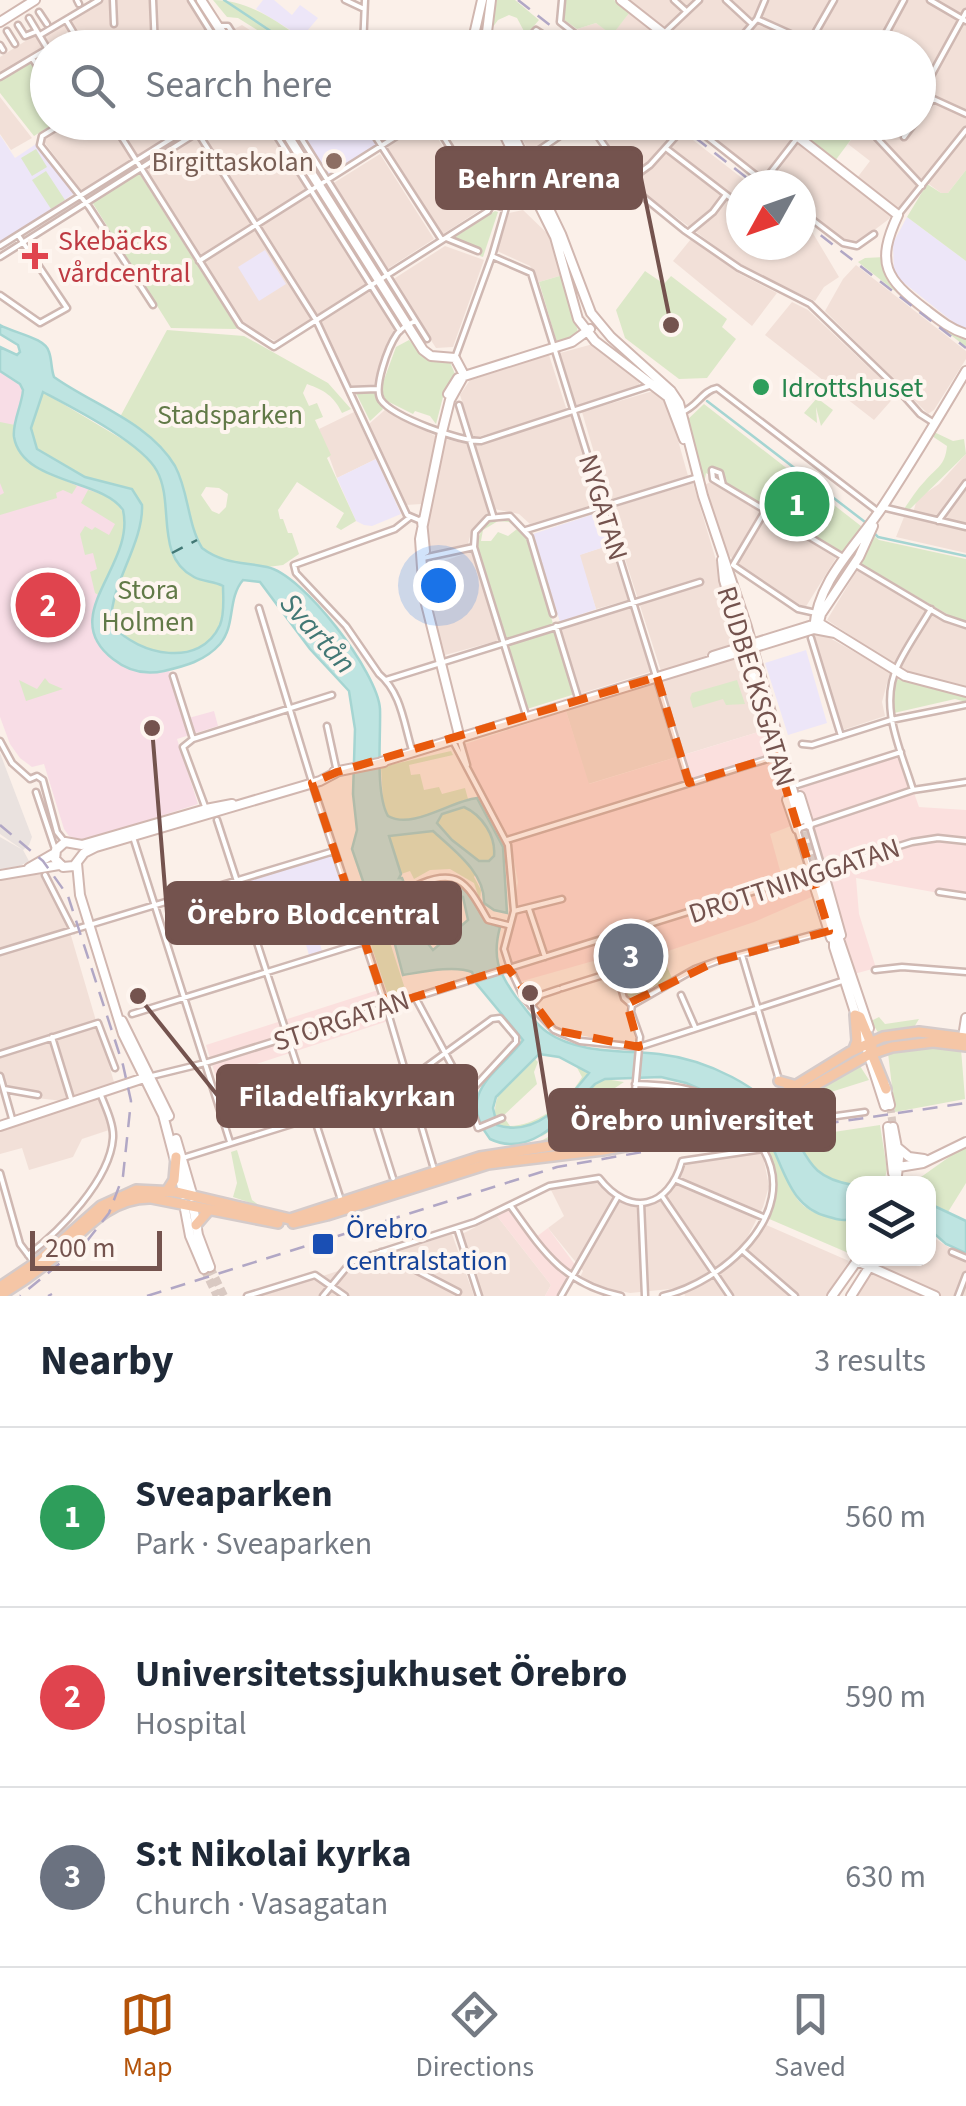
<!DOCTYPE html>
<meta charset="utf-8">
<style>
:root{--surface:#fff;--page:#f6f6f7;--text:#1f2937;--muted:#747a83;--line:#e0e1e3;--accent:#b45309}
body{margin:0;font-family:"Source Sans 3",sans-serif;background:var(--page);color:var(--text)}
.controls{position:absolute;right:30px;bottom:30px;display:grid;overflow:hidden;border-radius:20px;box-shadow:0 2px 8px #0004}
.controls button{width:90px;height:90px;display:grid;place-items:center;padding:0;border:0;border-bottom:2px solid var(--line);background:var(--surface);color:var(--text);font:50px sans-serif}
.compass{position:absolute;left:726px;top:170px;width:90px;height:90px;border-radius:50%;background:var(--surface);box-shadow:0 2px 8px #0004;rotate:230deg}
.scale{position:absolute;left:30px;bottom:25px;width:132px;box-sizing:border-box;padding-left:10px;border:5px solid #74534e;border-top:0;font-size:28px;line-height:35px;white-space:nowrap;color:#74534e;-webkit-text-stroke:8px #fef5ef;paint-order:stroke}
.you{position:absolute;left:438px;top:585px;width:35px;height:35px;margin:-25px;border:8px solid #fff;border-radius:50%;background:#1a73e8;box-shadow:0 0 0 15px #1a73e833}
.badge{display:grid;place-items:center;width:65px;height:65px;border-radius:50%;background:var(--accent);color:#fff;font-size:32px;font-weight:700}
.pin{position:absolute;translate:-50% -50%;border:5px solid #fff;box-shadow:0 2px 10px #0006}
.list{margin:0;padding:0;list-style:none}
h2{display:flex;justify-content:space-between;align-items:center;height:130px;margin:0;padding:0 40px;font-size:42px}
h2 small{font-size:32px;font-weight:400;color:var(--muted)}
.list li{display:grid;grid-template-columns:65px 1fr auto;gap:30px;align-items:center;box-sizing:border-box;height:180px;padding:0 40px;border-top:2px solid var(--line)}
.list b{display:block;font-size:38px;white-space:nowrap}
.list p{margin:0;font-size:32px;white-space:nowrap;color:var(--muted)}
.list em{font-size:32px;font-style:normal;color:var(--muted)}
.icon{flex:none;width:55px;height:55px;fill:none;stroke:currentColor;stroke-width:2;stroke-linecap:round;stroke-linejoin:round}
.map{position:relative;flex:none;width:966px;height:1296px;overflow:hidden}
.search{position:absolute;background:var(--surface);box-shadow:0 2px 8px #0004;left:30px;right:30px;top:30px;height:110px;display:flex;align-items:center;gap:25px;box-sizing:border-box;padding:0 35px;border-radius:55px;color:var(--muted);font-size:38px}
.sheet{height:670px;background:var(--surface)}
nav{display:flex;justify-content:space-around;align-items:center;box-sizing:border-box;height:140px;border-top:2px solid var(--line);background:var(--surface);font-size:28px;color:var(--muted)}
nav a{display:grid;justify-items:center;gap:5px}
nav .on{color:var(--accent)}
.map>svg:first-child{display:block}
</style>
<div class="map">
<svg width="966" height="1296" viewBox="0 0 966 1296">
<rect width="100%" height="100%" fill="#fbf0e9"/>
<path fill="#f2e0d8" d="M91,0H189L219,47L48,48L47,78L32,55L0,75V57Z
M626,0H966V170L948,193H941L922,179L900,207L895,208L857,178L870,161L848,144L861,127L858,123L918,122V48L687,47Z
M630,12L675,47H596L577,29L596,23L612,34Z
M242,25L276,47H243L232,30Z
M0,97L32,138L11,150L0,134Z
M70,123H266L397,329L374,387H352L317,316L275,341L241,323L137,156L81,191L42,139Z
M428,123L471,191L484,201L480,210L443,234L387,147Z
M514,123H576L530,154Z
M593,123H671L751,185H741V245H801V223L811,230L839,277L824,287L815,301L743,267L641,191Z
M694,123H772L793,138L766,173L760,174Z
M798,143L892,214L889,219L856,244L849,243L801,206V185H774L770,182Z
M380,154L434,239L386,270L332,184Z
M523,210L551,237L563,275L539,282L530,266L497,251L509,213Z
M691,239L740,274L777,293L752,326L673,261Z
M445,246L484,260L453,347L436,348L392,280Z
M856,265L966,351V359L934,410L928,414L825,311L843,279Z
M792,302L808,310L897,394L874,420L765,335Z
M593,344L640,381L638,388L577,408L560,353Z
M549,355L567,411L474,438L460,395L470,380Z
M653,391L659,394L669,408L688,476L608,500L582,412Z
M386,409L437,437L422,504L406,505L369,424Z
M354,412L376,459L337,478L319,429Z
M571,415L598,504L530,524L519,514L494,509L475,446Z
M445,439L467,444L488,512L472,529L468,544L432,553L427,534L430,499Z
M966,454V523L913,513L917,499L939,484Z
M710,482L836,558L805,608L741,568L726,552L705,485Z
M693,483L741,644L661,671L609,509Z
M904,517L966,529V553L896,537Z
M610,545L628,600L596,609L579,555Z
M473,551L500,640L445,655L427,593L426,567Z
M857,570L926,610L895,665L827,620Z
M631,607L653,671L579,694L559,628Z
M932,613L966,629V686L910,673L900,668Z
M821,633L890,672L882,702L885,716L843,730L813,635Z
M739,657L744,660L765,730L588,784L566,711Z
M43,874L67,922L114,1082L63,1101L36,1098L1,1090L0,1085V879Z
M99,1096L109,1130L82,1139L73,1157L29,1170L22,1148L0,1154V1128Z
M762,1151L769,1186L763,1207L746,1240L729,1260L680,1288L630,1293L596,1286L580,1277L583,1271L548,1228L564,1216L551,1190L597,1182L612,1197L627,1203L646,1205L666,1196L675,1186L684,1163Z
M497,1216L551,1285L545,1296H483L462,1234Z
M764,1224L849,1261L826,1296H685L684,1293L730,1267Z
M452,1234L474,1296H261Z
M929,1235L966,1258V1296H856L878,1259L928,1258Z"/>
<path fill="#fbe0de" d="M566,711L589,784L765,730L791,826L770,834L784,885L809,879L814,896L754,922L665,952L655,927L607,942L611,956L519,982L508,947L518,882L511,844L471,772L462,745Z
M900,753L919,807L966,810V898L856,878L859,914L876,968L854,974L799,785Z
M378,990L388,1021L216,1077L206,1045Z
M509,1210L532,1240L548,1228L576,1266L559,1296H545L551,1285L497,1216Z"/>
<path fill="#eae2df" d="M0,753L32,837L29,845L23,850L29,861L20,866L0,869V837L23,850L0,834Z"/>
<path fill="#ede6f8" d="M263,0H274L292,15L300,5L318,18L302,37L256,9Z
M293,123H362L376,145L327,177Z
M0,135L15,158L36,144L75,193L0,243Z
M907,217L966,261V328L958,326L894,275L893,243Z
M265,250L286,284L259,301L238,267Z
M376,459L401,514L372,526L364,525L356,521L337,478Z
M600,512L610,545L580,555L596,609L560,622L533,534Z
M806,650L827,723L788,735L765,663Z
M331,854L353,923L315,927L322,951L309,955L295,908L255,920L243,882Z"/>
<path fill="#f8dde6" d="M0,371L20,384L23,390L15,425L120,504L95,640L111,658L156,673L169,670L185,719L214,711L218,726L177,739L198,804L83,841L69,836L64,829L44,764L32,767L20,758L10,744L0,717Z"/>
<path fill="#dce8c8" fill-rule="evenodd" d="M213,0C253,0 282,26 314,47H284L238,18L227,17Z
M497,0H515L539,20L526,35L517,18L509,15L498,20L490,31Z
M565,0H614L630,12L612,35L596,23L577,29L563,19Z
M32,61L47,86L48,122L55,123L34,136L0,93V81Z
M829,123H858L861,126L835,161L806,138L813,129Z
M36,149L47,167L32,176L21,158Z
M966,170V261L907,217L927,184L941,193H948Z
M46,171L65,200L51,209L32,180Z
M139,173L237,328L236,329L171,328L92,202Z
M495,211L498,212L483,257L480,256V249L456,241L455,237Z
M885,257C885,264 885,274 888,281C897,299 947,329 966,337V347L858,262L865,258Z
M645,271L664,284L671,276L727,319L722,327L736,339L707,378L679,379L625,338L616,310Z
M563,275L578,332L570,339L557,343L539,282Z
M167,330L244,336L328,383L351,409L342,413C334,396 324,390 307,384L303,393L309,406L317,403L323,417L315,420L331,455L327,458L356,521L341,530L336,527L344,513L297,482L278,510L280,519H283L288,533H292L299,554L283,565L260,568L225,562L201,548L164,453L137,426L120,417ZM206,487L219,488L228,494L226,507L219,514L212,511L201,495Z
M409,340L425,358L450,362L455,374L443,397L436,424L430,416L415,411L413,414L385,400L381,388L396,347Z
M43,392L137,448L148,458L159,474L165,495L178,563L195,577L223,585C223,598 225,613 220,625C200,669 139,655 113,626C104,594 144,545 142,505L132,489L85,477L37,449L31,428Z
M375,392L383,409L370,421L356,393Z
M817,398L833,410L821,426L816,407L817,423L804,413Z
M704,404L879,540L966,559V621L952,617L706,473L704,484L686,421Z
M0,422L15,425C12,457 51,474 77,486L72,494L63,490L56,493L57,498L0,515V495L4,493L0,483Z
M934,432L953,441L964,439L966,454L907,512L904,509C911,499 917,489 925,481C937,467 945,466 947,446L932,436Z
M88,490C152,506 120,554 100,596L95,593L90,572L97,569L93,553L85,555L80,534L85,526L92,530L95,527L109,535L115,524L81,503Z
M499,517L513,520L525,534L575,694L527,709L476,544L484,524ZM498,521L509,522L517,529L508,536L498,532L491,541H481L483,530Z
M45,678L49,683L63,689L26,701L19,680L37,689Z
M897,679L966,695V702L955,699L894,713L893,697Z
M737,680L745,704L726,705L723,699L693,708L690,698L692,693Z
M451,751L453,755L409,765L411,775L420,774L424,790L439,787L442,794L465,788L468,799C444,806 411,828 388,816L383,801L381,767Z
M464,807C482,815 496,836 494,856L489,861H479L452,840L437,823L441,814Z
M425,830L433,831L476,873L474,877L481,890L480,901L474,883L450,869L430,870L414,879L410,871L401,874L389,836Z
M651,931L672,978L627,999L610,944ZM637,939L649,960L651,976L640,981L629,973L616,951Z
M387,933L406,992L389,998L369,939Z
M879,1017L885,1024L919,1019L913,1029L879,1034L871,1021Z
M918,1046L961,1049L965,1099L895,1112L888,1053Z
M533,1057L538,1062L534,1072L537,1084L503,1116L510,1126C533,1126 565,1106 582,1077L575,1064L589,1074C563,1099 539,1139 497,1125C488,1093 511,1077 533,1057Z
M860,1066L869,1080L793,1104Z
M605,1079L624,1082L541,1137L595,1084Z
M573,1124L581,1125L590,1140L529,1147Z
M880,1125L887,1169L884,1183C831,1184 824,1187 794,1138Z
M771,1142C792,1173 783,1207 829,1217C838,1219 844,1221 853,1219V1255L767,1218L777,1183L767,1143Z
M966,1145V1183L948,1212L929,1203L928,1184H903L921,1177Z
M237,1150L252,1200L260,1206L233,1197L237,1183L231,1152Z"/>
<path fill="#bee4e1" stroke="#a5d5d2" stroke-width="2.5" fill-rule="evenodd" d="M0,325C14,333 46,338 49,352C52,360 51,369 54,377C93,405 149,422 175,466C189,492 187,523 202,548C223,564 243,562 267,567C303,574 378,673 380,709C381,736 375,794 388,816C413,830 450,801 477,798L503,847L507,913L494,910L484,903C485,873 456,852 433,831L389,836L401,874L399,878H402L408,893C419,891 428,883 439,881C465,877 475,905 486,922L500,927C492,957 498,972 516,997C526,1009 534,1023 547,1032C578,1054 623,1050 659,1054C685,1057 709,1065 732,1077C753,1088 771,1101 785,1121C809,1155 806,1177 853,1185V1219C844,1221 839,1220 829,1217C786,1207 784,1162 763,1129L748,1125L721,1098L686,1083L661,1077L605,1079L595,1084C568,1111 534,1160 490,1139C454,1092 499,1073 523,1040L476,983L472,972C454,965 422,972 403,975L388,918L374,899L372,887L364,884L352,849L357,830L353,794L355,729L349,691L310,649L260,582L243,580C227,599 236,625 220,644C205,661 185,666 164,671C146,675 128,671 113,659C56,615 136,566 123,510C103,479 22,484 14,437C12,423 22,405 23,390L20,384L0,371V347L17,355L20,352L18,345L0,334ZM43,392C73,408 142,443 157,471C175,504 154,556 194,577C203,582 214,581 223,586C223,598 225,613 220,625C200,669 139,655 113,626C104,594 144,545 142,505L132,489L85,477L37,449L31,428ZM464,807C482,815 496,836 494,856L489,861H479L452,840L437,823L442,814ZM444,890L463,897L468,920L433,950L409,920L416,913L420,900L428,895L437,896ZM539,1054L559,1057L589,1073C566,1101 537,1138 497,1125L493,1108L496,1097Z
M928,1203L966,1221V1253L946,1244L929,1229Z"/>
<g fill="none" stroke-linecap="round" stroke-linejoin="round">
<path stroke="#a5d5d2" stroke-width="2.5" d="M224,0L296,48
M707,401L865,522
M875,534L878,537L966,556"/>
<path stroke="#427875" stroke-width="2.5" stroke-dasharray="12 10" stroke-linecap="butt" d="M172,553L197,540"/>
<path stroke="#d9c9c2" stroke-width="8" stroke-dasharray="8 4" stroke-linecap="butt" d="M801,820L820,883
M890,1105L893,1127
M210,1267L224,1296
M204,1269L217,1296"/>
<defs>
<path id="street" d="M77,0L79,4
M113,0L114,24
M153,0L155,48
M191,0L221,48
M345,0L362,8
M562,0L560,22L593,48
M674,0L685,10
M726,0L752,24
M930,0L966,21
M39,12L47,24
M29,18L47,48
M757,19L822,48
M66,20L83,48
M18,25L25,36L35,32
M219,26H228L242,48
M7,31L15,44
M664,33L699,0
M40,35L99,0
M810,42L834,0
M0,45L3,50
M58,48L80,35L88,48
M113,48H122
M184,48L210,31
M363,48L365,0
M520,48L536,30L564,48
M732,48L757,19L765,0
M878,48L904,0
M32,58L48,82
M0,77L47,49
M918,92L966,114
M921,94L966,12
M918,118L932,99
M65,122L42,136L40,145L89,207L153,305
M112,122L240,325L274,347L488,211L492,204
M191,122L316,320L407,515L421,521
M268,122L400,331
M291,122L427,339
M366,122L442,240
M434,122L473,184L491,199L492,204L505,208
M588,122L636,191L684,230L739,268L810,304L896,387L920,414L934,423
M688,122L768,185
M862,122L922,186
M904,137L915,122
M667,149L741,206
M526,159L580,122
M628,181L650,165L677,135
M764,181L798,137
M801,211L843,243L857,246L874,234
M898,215L966,130
M690,231L713,212L725,196
M446,238L478,251
M0,246L198,122
M492,256L531,273L689,783
M0,257L214,122
M199,261L419,122
M0,295L40,323L67,308L18,235
M415,321C409,324 401,328 397,334C388,347 373,388 381,400C393,417 461,442 481,441L649,386
M455,358L492,256L509,197L522,176
M351,390L377,389
M459,405L493,515
M682,412C697,407 703,390 717,388L876,510
M723,485L720,473L712,470L713,479L843,557
M882,507L966,527
M765,511L733,565L798,609L816,613
M409,518L395,529L294,565L296,573L346,626L379,674C401,692 404,724 412,750
M938,521L966,483
M526,530L695,478
M423,558L474,547
M856,565L945,618L966,625
M259,608L311,779
M556,626L578,698
M811,638L841,736
M173,676L193,739
M386,680L700,582
M526,715L474,547L475,532L488,518L510,516L530,537L553,614
M327,726L337,772
M0,741L12,763L30,779
M460,741L467,765
M454,743L508,845L514,911L504,949L510,968L524,998L554,1030L580,1041L639,1047L842,981
M802,744L812,745L891,720L966,705
M30,779L37,776L43,780L57,832L65,842
M312,783L386,1006L434,1169
M797,785L901,752
M913,790C901,750 878,706 898,665C907,646 920,628 931,609
M36,792L55,849
M206,809L183,747L193,739L332,695
M217,820L341,1200
M810,827L823,871
M133,837L230,1142
M507,840L774,757
M45,875L73,930
M811,875L797,829L913,790L966,782
M413,887C459,866 466,882 488,920L508,925
M939,892L966,896
M529,909L545,957
M514,911L562,899
M0,952L334,851
M742,955L779,1080
M875,970L902,967L966,972
M562,988L613,972L617,974L624,998L632,1005L631,1012L640,1037L635,1091L637,1130
M681,995L695,1027
M415,997L464,1088L478,1128L502,1118
M632,1005L695,969L717,961L826,931
M531,1006L541,995L559,989
M132,1014L364,942
M52,1037L72,1102
M0,1054L98,1023L115,1068
M0,1076L13,1122
M152,1076L205,1063L912,842L938,838L966,841
M635,1084C664,1085 710,1085 725,1116
M4,1089L38,1095
M368,1099L393,1178
M788,1104L794,1122L865,1112
M220,1109L302,1085
M183,1158L337,1110L404,1083L492,1019L500,1018L516,1037V1042L467,1095
M0,1173L20,1244L35,1264
M676,1180L763,1217
M662,1196L730,1296
M641,1203L645,1296
M510,1205C542,1250 563,1284 621,1296
M457,1228L479,1296
M743,1251L795,1296
M381,1252L458,1292
M952,1252L966,1258
M28,1255C60,1231 110,1180 113,1138C114,1124 105,1106 100,1093
M247,1296L315,1275L345,1296
M323,1296L351,1262L475,1222L549,1186L599,1178C630,1218 669,1208 682,1161L763,1149C802,1214 721,1283 663,1296
M561,1296L617,1198
M958,1296L966,1275"/>
<path id="secondary" d="M201,0L232,48
M621,0L682,48
M0,22L35,0
M471,48L482,0
M485,48L491,0
M279,122L423,350L431,356L455,358L464,375
M498,122L555,237L578,319L595,341L668,397L684,439
M507,122L561,234L591,313L611,337L671,391L679,403L703,496L747,627L801,820
M779,122L898,215C875,264 886,279 925,309C938,319 950,329 966,334
M448,394L458,378L572,342L590,329
M422,521L425,551
M722,560L724,580L777,760L796,809
M819,622L821,614L859,557L873,526
M814,629C818,578 858,545 885,503C913,460 940,415 966,371
M713,656L819,623L905,676L966,692
M460,739L424,596L420,539L442,432L450,400L464,375
M381,762L814,629L835,633
M334,772L384,762
M800,796L809,825
M787,800L797,829
M232,804L206,809L82,845L65,842L56,850L55,859L63,867L74,866L84,853L96,847L320,781L337,772
M77,863L80,895L123,1034L163,1115L184,1195
M29,868L55,853
M823,871L841,935
M0,875L59,865
M811,875L831,938
M820,883L869,1028
M834,933V947L885,1106
M122,1021L169,1116
M963,1037L966,1018
M885,1085L890,1105
M0,1126L147,1077
M888,1127L893,1173
M893,1127L899,1158L896,1184
M176,1139L193,1197
M897,1147L909,1157L924,1159
M893,1168L923,1163L966,1142
M184,1204L190,1236L204,1269
M193,1206L198,1235L210,1267
M857,1261L935,1296
M832,1296L859,1258
M851,1296L875,1258"/>
<path id="primary" d="M855,1015L860,1017L872,1046
M854,1049L857,1041L855,1015
M870,1049L886,1089
M779,1081L797,1086
M167,1191L174,1180L176,1157
M293,1223L327,1215L488,1164L603,1150L722,1129L768,1112L868,1055L892,1047L933,1042L966,1046
M196,1225L209,1210
M0,1287L40,1260L101,1206L136,1190L176,1192L290,1219L480,1157L726,1119L769,1102L850,1052L883,1037L919,1032L966,1038
M0,1295C19,1284 36,1272 52,1259C82,1233 108,1197 151,1198L278,1223"/>
</defs>
<use href="#street" stroke="#cfb8b2" stroke-width="9"/>
<use href="#secondary" stroke="#d1b7b0" stroke-width="12"/>
<use href="#primary" stroke="#d5cbca" stroke-width="14"/>
<use href="#street" stroke="#fff" stroke-width="4"/>
<use href="#secondary" stroke="#fff" stroke-width="8"/>
<use href="#primary" stroke="#f5c6a6" stroke-width="9"/>
<path stroke="#b1a7c5" stroke-width="2.5" stroke-dasharray="15 10" stroke-linecap="butt" d="M518,0L579,48
M675,122L756,185
M801,220L966,348
M0,825L43,861L68,896L123,1065L131,1101L123,1176L109,1213L87,1241L20,1296
M48,1296L52,1294
M147,1296L557,1167L688,1144L966,1103"/>
</g>
<path fill="#e8590c" fill-opacity="0.2" stroke="#e8590c" stroke-width="8" stroke-dasharray="20 12" stroke-linejoin="round" d="M657,677L689,783L776,756L829,931L717,961L627,1004L639,1047L554,1030L508,968L386,1006L312,783L337,772Z"/>
<circle fill="#8d6e63" stroke="#fef5ef" stroke-width="4" cx="334" cy="161" r="10"/>
<path fill="#e0444e" stroke="#fef5ef" stroke-width="4" d="M30 241h10v10h10v10h-10v10h-10v-10h-10v-10h10z"/>
<circle fill="#2e9e5b" stroke="#fef5ef" stroke-width="4" cx="761" cy="387" r="10"/>
<rect fill="#1a4fb4" stroke="#fef5ef" stroke-width="4" x="311" y="1232" width="24" height="24" rx="5"/>
<g text-anchor="middle" stroke-width="8" stroke-linejoin="round" paint-order="stroke">
<g font-size="28" fill="#785e54" stroke="#fef5ef" text-anchor="end">
<text x="314" y="171">Birgittaskolan</text>
</g>
<g font-size="28" fill="#be3a42" stroke="#fef5ef" text-anchor="start">
<text x="58" y="250">Skebäcks<tspan x="58" dy="32">vårdcentral</tspan></text>
</g>
<g font-size="28" fill="#27864d" stroke="#fef5ef" text-anchor="start">
<text x="781" y="397">Idrottshuset</text>
</g>
<g font-size="28" fill="#617947" stroke="#fef5ef">
<text x="230" y="424">Stadsparken</text>
<text x="148" y="599">Stora<tspan x="148" dy="32">Holmen</tspan></text>
</g>
<g font-size="28" fill="#74534e" stroke="#fef5ef">
<text transform="translate(604 507) rotate(73)" y="10">NYGATAN</text>
<text transform="translate(757 686) rotate(73)" y="10">RUDBECKSGATAN</text>
<text transform="translate(794 880) rotate(-18)" y="10">DROTTNINGGATAN</text>
<text transform="translate(341 1020) rotate(-18)" y="10">STORGATAN</text>
</g>
<g font-size="28" fill="#164399" stroke="#fef5ef" text-anchor="start">
<text x="346" y="1238">Örebro<tspan x="346" dy="32">centralstation</tspan></text>
</g>
<g font-size="30" font-style="italic" fill="#427875" stroke="#fef5ef">
<text transform="translate(318 633) rotate(48)" y="10">Svartån</text>
</g>
</g>
<path fill="none" stroke="#74534e" stroke-width="4" d="M671 325L641 178M152 728L167 913M138 996L218 1096M530 993L550 1120"/>
<g fill="#74534e" stroke="#fef5ef" stroke-width="4">
<circle cx="671" cy="325" r="10"/>
<circle cx="152" cy="728" r="10"/>
<circle cx="138" cy="996" r="10"/>
<circle cx="530" cy="993" r="10"/>
</g>
<g fill="#74534e" stroke="#74534e" stroke-width="4">
<rect x="437" y="148" width="204" height="60" rx="10"/>
<rect x="167" y="883" width="293" height="60" rx="10"/>
<rect x="218" y="1066" width="258" height="60" rx="10"/>
<rect x="550" y="1090" width="284" height="60" rx="10"/>
</g>
<g font-size="30" text-anchor="middle" font-weight="bold" fill="#fff">
<text x="539" y="188">Behrn Arena</text>
<text x="313" y="924">Örebro Blodcentral</text>
<text x="347" y="1106">Filadelfiakyrkan</text>
<text x="692" y="1130">Örebro universitet</text>
</g>
</svg>
<div class="controls">
<button><svg class="icon" aria-label="layers" viewBox="0 0 24 24"><path d="M12 4l9 5-9 5-9-5zM3 14l9 5 9-5"/></svg></button>
</div>
<svg class="compass" viewBox="-18 -18 36 36"><path d="M0-13l5 13h-10z" fill="#e53935"/><path d="M0 13l5-13h-10z" fill="#747a83"/></svg>
<div class="scale">200 m</div>
<div class="you"></div>
<div class="pin badge" style="left:797px;top:504px;background:#2e9e5b">1</div>
<div class="pin badge" style="left:48px;top:605px;background:#e0444e">2</div>
<div class="pin badge" style="left:631px;top:956px;background:#6b7280">3</div>
<div class="search"><svg class="icon" aria-label="search" viewBox="0 0 24 24"><circle cx="10" cy="10" r="6"/><path d="M15 15l6 6"/></svg>Search here</div>
</div>
<section class="sheet">
<h2>Nearby<small>3 results</small></h2>
<ul class="list">
<li><span class="badge" style="background:#2e9e5b">1</span><div><b>Sveaparken</b><p>Park · Sveaparken</p></div><em>560 m</em></li>
<li><span class="badge" style="background:#e0444e">2</span><div><b>Universitetssjukhuset Örebro</b><p>Hospital</p></div><em>590 m</em></li>
<li><span class="badge" style="background:#6b7280">3</span><div><b>S:t Nikolai kyrka</b><p>Church · Vasagatan</p></div><em>630 m</em></li>
</ul>
</section>
<nav>
<a class="on"><svg class="icon" aria-label="map" viewBox="0 0 24 24"><path d="M3 6l6-2 6 2 6-2v14l-6 2-6-2-6 2zM9 4v14M15 6v14"/></svg>Map</a>
<a><svg class="icon" aria-label="directions" viewBox="0 0 24 24"><path d="M12 3l9 9-9 9-9-9zM9 14v-3h6M13 9l2 2-2 2"/></svg>Directions</a>
<a><svg class="icon" aria-label="saved" viewBox="0 0 24 24"><path d="M7 4h10v16l-5-4-5 4z"/></svg>Saved</a>
</nav>
